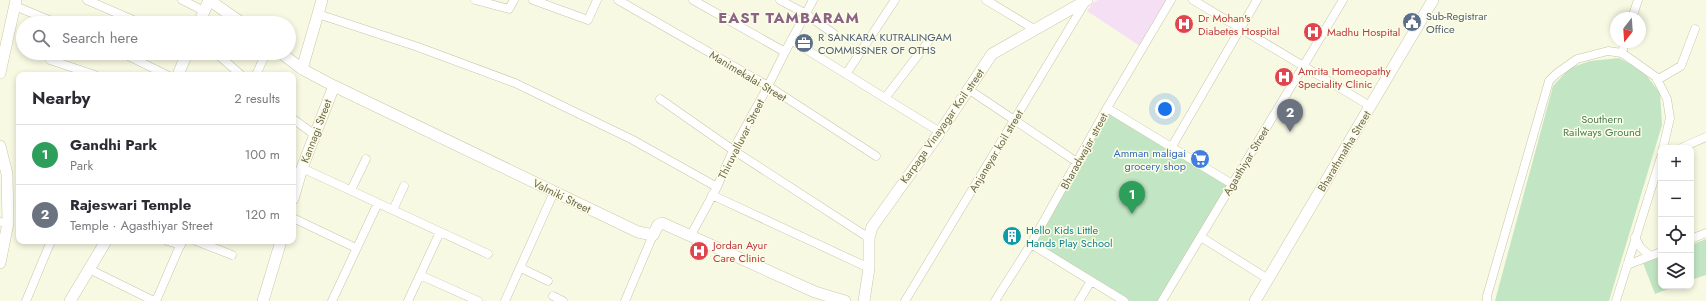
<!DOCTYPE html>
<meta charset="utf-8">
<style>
:root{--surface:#fff;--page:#f2f2f3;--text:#2b2b33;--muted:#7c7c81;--line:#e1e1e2;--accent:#796441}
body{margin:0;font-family:Jost,sans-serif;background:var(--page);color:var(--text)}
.controls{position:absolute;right:12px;bottom:12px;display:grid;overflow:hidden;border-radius:8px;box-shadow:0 2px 6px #0003}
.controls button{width:36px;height:36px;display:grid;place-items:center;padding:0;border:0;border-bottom:1px solid var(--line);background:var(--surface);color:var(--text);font:20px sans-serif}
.compass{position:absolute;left:1610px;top:12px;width:36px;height:36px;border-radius:50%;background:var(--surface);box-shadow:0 2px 6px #0003;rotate:197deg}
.you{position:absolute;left:1165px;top:109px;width:14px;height:14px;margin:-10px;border:3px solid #fff;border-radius:50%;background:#1a73e8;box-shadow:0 0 0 6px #1a73e833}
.badge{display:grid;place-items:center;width:26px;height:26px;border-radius:50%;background:var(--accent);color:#fff;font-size:13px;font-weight:700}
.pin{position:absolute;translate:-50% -33px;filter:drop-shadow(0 1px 2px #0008)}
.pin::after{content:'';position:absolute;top:21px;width:14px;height:12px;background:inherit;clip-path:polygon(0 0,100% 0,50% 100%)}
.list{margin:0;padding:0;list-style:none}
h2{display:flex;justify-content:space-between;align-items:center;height:52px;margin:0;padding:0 16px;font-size:17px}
h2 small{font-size:13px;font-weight:400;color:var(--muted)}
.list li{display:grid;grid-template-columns:26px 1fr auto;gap:12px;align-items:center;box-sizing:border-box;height:60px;padding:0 16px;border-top:1px solid var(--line)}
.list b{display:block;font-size:15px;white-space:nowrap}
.list p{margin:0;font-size:13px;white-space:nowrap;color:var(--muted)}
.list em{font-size:13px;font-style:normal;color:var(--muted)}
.icon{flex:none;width:22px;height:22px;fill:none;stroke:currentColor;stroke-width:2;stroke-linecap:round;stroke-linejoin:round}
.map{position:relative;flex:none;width:1706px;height:301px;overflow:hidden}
.search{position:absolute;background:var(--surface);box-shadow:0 2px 6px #0003;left:16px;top:16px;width:280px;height:44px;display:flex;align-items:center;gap:10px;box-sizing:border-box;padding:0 14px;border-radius:22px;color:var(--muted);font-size:15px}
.panel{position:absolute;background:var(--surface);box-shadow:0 2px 6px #0003;left:16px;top:72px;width:280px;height:172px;border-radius:8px}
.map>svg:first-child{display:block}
</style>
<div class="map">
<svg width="1706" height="301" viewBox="0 0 1706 301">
<rect width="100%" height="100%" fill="#f8f9e2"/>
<path fill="#f5dff4" d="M1098,0H1167L1140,46L1087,11L1093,3Z"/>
<path fill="#c2e5c3" d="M1619,58L1643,71L1660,93L1662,125L1609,301H1495L1553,86L1570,68L1590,61Z
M1107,108L1232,184L1162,301H1130L1033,245Z
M1706,239V275L1691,280V245Z
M1661,256V286H1676L1655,294L1643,263Z"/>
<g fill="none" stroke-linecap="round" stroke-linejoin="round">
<defs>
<path id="street" d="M87,0L140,23
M182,0L204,11
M475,0L509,9L514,0
M533,0L588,20L597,0
M618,0L768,86L876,156
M693,0L785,52
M780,0L806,14L834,34
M986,0L1034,29
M1193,0L1370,106
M15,6L56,23
M318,14L418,47L515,83L631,139L717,187
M1632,18L1638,0
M791,40L940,132
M122,53L167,75
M216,53L241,75
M1622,53L1625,42
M50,60L95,75
M846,74L895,0
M256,75L266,53
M1657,80L1681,66L1695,29
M968,89L1077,162
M885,98L928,42
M660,99L733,150L869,238
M1107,108L1232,184
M293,119L315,135
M1171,148L1257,0
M1681,148L1706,137
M302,168L488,254
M351,190L366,159
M712,195L869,268
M393,210L404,186
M293,218L356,248
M0,222L8,223
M691,235L717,187L733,150L768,86L785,52L813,0
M1201,237L1268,279
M1635,237L1640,247L1650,256
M1691,239L1706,233
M167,241L181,245
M196,241L232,255
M1031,244L1124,301
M1627,265L1661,252
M521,268L548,281
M89,269L154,301
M420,275L478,301
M553,296L563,301
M26,301L51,241
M156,301L182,241
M332,301L378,203
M408,301L440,232
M505,301L554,192
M625,301L653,235
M905,301L1086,1
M995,301L1031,244L1107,108L1171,0
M1079,301L1091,281
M1162,301L1343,0
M1487,301V296L1549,81L1556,74L1577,59L1608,51L1622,53L1656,77L1667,99L1670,118L1663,148
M1616,301L1661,157"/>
<path id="secondary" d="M199,23L209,0L242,23
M281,53L302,69L334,86L638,232L653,235L658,225L662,223L815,292L845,301
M302,69L322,0
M0,73L16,0
M178,75L187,53
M0,146L7,174L8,223L0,263
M293,199L302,168L334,86
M70,301L106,241
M263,301L281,241
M864,301L869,268V238L872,227L940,132L992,54L1087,0
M1255,301L1433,0"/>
</defs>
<use href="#street" stroke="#c8c5aa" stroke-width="9"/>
<use href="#secondary" stroke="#ccc7a9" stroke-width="12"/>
<use href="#street" stroke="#fff" stroke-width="8"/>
<use href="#secondary" stroke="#fff" stroke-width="11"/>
</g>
<defs>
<symbol id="civic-disc" viewBox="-11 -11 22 22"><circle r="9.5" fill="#5c6f8a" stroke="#fcfde7"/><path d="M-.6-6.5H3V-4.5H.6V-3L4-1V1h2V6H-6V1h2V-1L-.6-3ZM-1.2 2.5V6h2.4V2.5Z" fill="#fff"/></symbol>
<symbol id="hospital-disc" viewBox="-11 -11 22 22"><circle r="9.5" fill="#e0444e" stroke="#fcfde7"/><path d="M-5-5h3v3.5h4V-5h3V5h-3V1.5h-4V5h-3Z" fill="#fff"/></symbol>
<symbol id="office-disc" viewBox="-11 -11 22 22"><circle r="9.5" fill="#5c6f8a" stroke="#fcfde7"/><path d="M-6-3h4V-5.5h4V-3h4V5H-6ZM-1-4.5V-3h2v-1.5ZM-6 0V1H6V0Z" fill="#fff"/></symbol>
<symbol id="supermarket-disc" viewBox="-11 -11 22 22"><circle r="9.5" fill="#3f7fe0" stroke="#fcfde7"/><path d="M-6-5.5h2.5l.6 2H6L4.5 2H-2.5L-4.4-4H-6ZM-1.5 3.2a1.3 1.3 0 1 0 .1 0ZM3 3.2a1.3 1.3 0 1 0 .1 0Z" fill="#fff"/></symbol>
<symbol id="building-disc" viewBox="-11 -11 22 22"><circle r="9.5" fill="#0f9aa8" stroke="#fcfde7"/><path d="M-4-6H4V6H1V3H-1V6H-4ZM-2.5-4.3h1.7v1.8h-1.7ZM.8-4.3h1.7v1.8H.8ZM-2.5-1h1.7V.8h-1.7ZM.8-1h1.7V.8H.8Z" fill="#fff"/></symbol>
</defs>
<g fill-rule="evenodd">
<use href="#civic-disc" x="1401" y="11" width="22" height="22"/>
<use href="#hospital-disc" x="1173" y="13" width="22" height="22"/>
<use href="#hospital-disc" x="1302" y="21" width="22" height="22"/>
<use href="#office-disc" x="793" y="32" width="22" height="22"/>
<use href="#hospital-disc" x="1273" y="66" width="22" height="22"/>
<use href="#supermarket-disc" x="1189" y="148" width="22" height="22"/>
<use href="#building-disc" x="1001" y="225" width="22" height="22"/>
<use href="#hospital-disc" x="688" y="240" width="22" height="22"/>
</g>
<g text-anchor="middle" stroke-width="3" stroke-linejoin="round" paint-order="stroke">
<g font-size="11" fill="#4e5e75" stroke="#fcfde7" text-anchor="start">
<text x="1426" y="20">Sub-Registrar<tspan x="1426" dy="13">Office</tspan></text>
<text x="818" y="41">R SANKARA KUTRALINGAM<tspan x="818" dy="13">COMMISSNER OF OTHS</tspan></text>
</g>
<g font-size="11" fill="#be3a42" stroke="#fcfde7" text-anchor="start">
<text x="1198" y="22">Dr Mohan's<tspan x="1198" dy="13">Diabetes Hospital</tspan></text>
<text x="1327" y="36">Madhu Hospital</text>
<text x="1298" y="75">Amrita Homeopathy<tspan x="1298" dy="13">Speciality Clinic</tspan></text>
<text x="713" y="249">Jordan Ayur<tspan x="713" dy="13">Care Clinic</tspan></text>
</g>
<g font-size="11" fill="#6e674b" stroke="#fcfde7">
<text transform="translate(748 76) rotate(31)" y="4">Manimekalai Street</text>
<text transform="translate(942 126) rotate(-55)" y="4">Karpaga Vinayagar Koil street</text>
<text transform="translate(316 131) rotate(-69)" y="4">Kannagi Street</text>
<text transform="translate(741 139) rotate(-63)" y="4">Thiruvalluvar Street</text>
<text transform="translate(996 151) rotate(-59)" y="4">Anjaneyar koil street</text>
<text transform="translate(1084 151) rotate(-61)" y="4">Bharadwajar street</text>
<text transform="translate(1344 151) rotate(-59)" y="4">Bharathmatha Street</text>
<text transform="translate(1246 161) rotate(-59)" y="4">Agasthiyar Street</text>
<text transform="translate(562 196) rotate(26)" y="4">Valmiki Street</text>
</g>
<g font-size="11" fill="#4b7e52" stroke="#fcfde7">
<text x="1602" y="123">Southern<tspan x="1602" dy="13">Railways Ground</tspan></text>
</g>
<g font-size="11" fill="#366cbe" stroke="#fcfde7" text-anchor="end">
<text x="1186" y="157">Amman maligai<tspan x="1186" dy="13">grocery shop</tspan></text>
</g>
<g font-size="11" fill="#0d838f" stroke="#fcfde7" text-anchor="start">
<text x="1026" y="234">Hello Kids Little<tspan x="1026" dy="13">Hands Play School</tspan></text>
</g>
<g font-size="15" font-weight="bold" letter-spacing="1" fill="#8b6387" stroke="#fcfde7">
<text x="789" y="23">EAST TAMBARAM</text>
</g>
</g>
</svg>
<div class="controls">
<button>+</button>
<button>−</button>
<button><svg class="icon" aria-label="locate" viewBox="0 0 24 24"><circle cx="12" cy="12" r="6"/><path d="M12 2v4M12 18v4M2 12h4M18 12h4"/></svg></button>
<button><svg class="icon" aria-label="layers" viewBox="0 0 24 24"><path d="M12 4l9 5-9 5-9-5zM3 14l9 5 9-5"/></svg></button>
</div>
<svg class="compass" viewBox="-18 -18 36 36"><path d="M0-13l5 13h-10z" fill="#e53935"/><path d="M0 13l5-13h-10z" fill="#7c7c81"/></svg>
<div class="you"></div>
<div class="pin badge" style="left:1132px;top:214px;background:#2e9e5b">1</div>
<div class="pin badge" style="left:1290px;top:132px;background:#6b7280">2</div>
<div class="search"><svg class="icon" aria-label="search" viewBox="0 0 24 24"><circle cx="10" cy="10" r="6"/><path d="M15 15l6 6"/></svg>Search here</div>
<section class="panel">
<h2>Nearby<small>2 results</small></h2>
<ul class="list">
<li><span class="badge" style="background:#2e9e5b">1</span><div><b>Gandhi Park</b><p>Park</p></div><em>100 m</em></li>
<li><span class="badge" style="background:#6b7280">2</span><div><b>Rajeswari Temple</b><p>Temple · Agasthiyar Street</p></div><em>120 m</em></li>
</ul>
</section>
</div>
